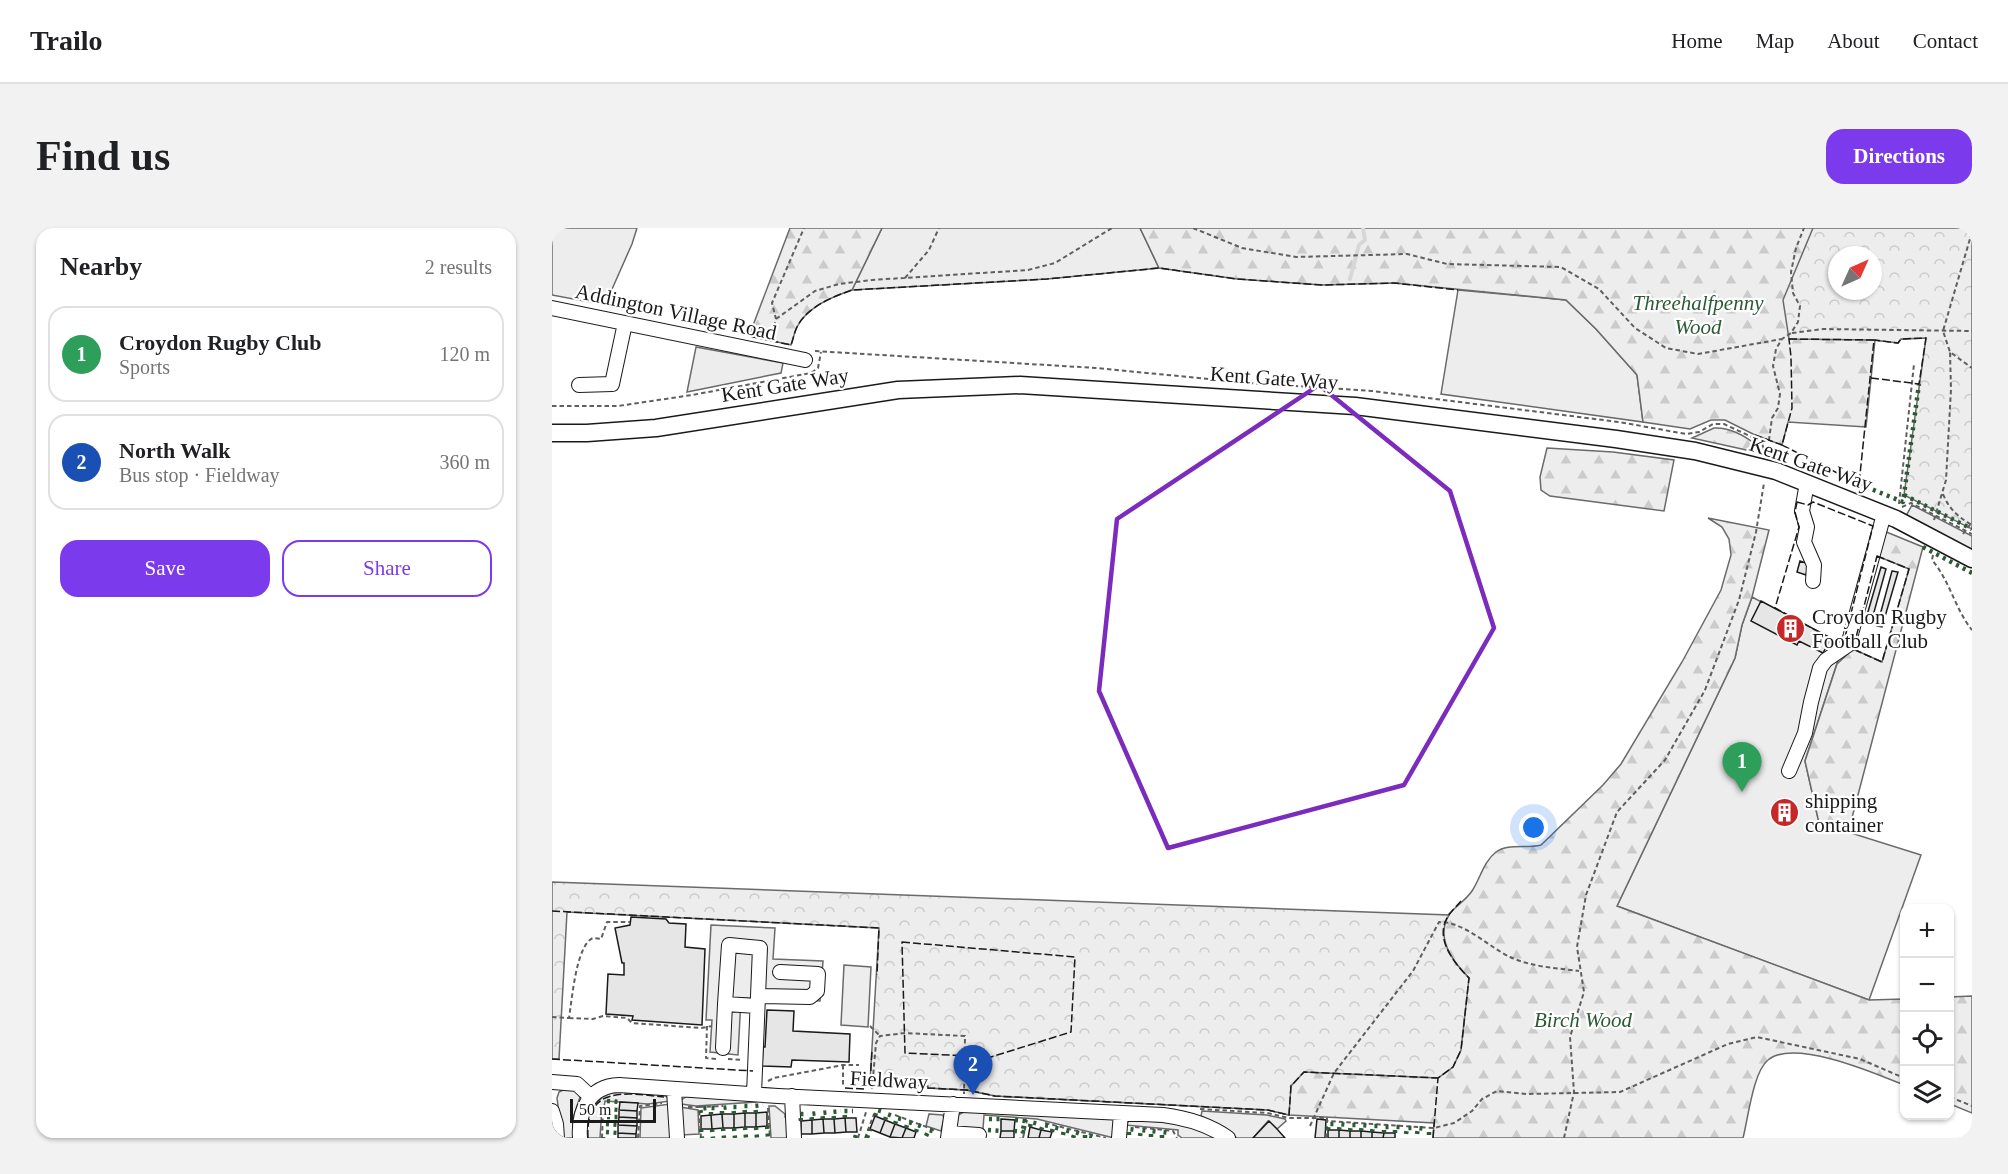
<!DOCTYPE html>
<meta charset="utf-8">
<style>
:root{--surface:#fff;--page:#f2f2f2;--text:#202124;--muted:#757577;--line:#e0e0e0;--accent:#7c3aed}
body{margin:0;font-family:Georgia,serif;background:var(--page);color:var(--text)}
.controls{position:absolute;right:18px;bottom:18px;display:grid;overflow:hidden;border-radius:12px;box-shadow:0 2px 4px #0004}
.controls button{width:54px;height:54px;display:grid;place-items:center;padding:0;border:0;border-bottom:2px solid var(--line);background:var(--surface);color:var(--text);font:30px sans-serif}
.compass{position:absolute;left:1276px;top:18px;width:54px;height:54px;border-radius:50%;background:var(--surface);box-shadow:0 2px 4px #0004;rotate:45deg}
.scale{position:absolute;left:18px;bottom:15px;width:86px;box-sizing:border-box;padding-left:6px;border:3px solid #1a1a1a;border-top:0;font-size:16px;line-height:21px;white-space:nowrap;color:#1a1a1a;-webkit-text-stroke:4px #fff;paint-order:stroke}
.you{position:absolute;left:982px;top:600px;width:21px;height:21px;margin:-15px;border:4px solid #fff;border-radius:50%;background:#1a73e8;box-shadow:0 0 0 9px #1a73e833}
.badge{display:grid;place-items:center;width:39px;height:39px;border-radius:50%;background:var(--accent);color:#fff;font-size:20px;font-weight:700}
.pin{position:absolute;translate:-50% -50px;filter:drop-shadow(0 2px 3px #0008)}
.pin::after{content:'';position:absolute;top:32px;width:21px;height:18px;background:inherit;clip-path:polygon(0 0,100% 0,50% 100%)}
.list{margin:0;padding:0;list-style:none}
h2{display:flex;justify-content:space-between;align-items:center;height:78px;margin:0;padding:0 24px;font-size:26px}
h2 small{font-size:20px;font-weight:400;color:var(--muted)}
.list li{display:grid;grid-template-columns:39px 1fr auto;gap:18px;align-items:center;box-sizing:border-box;height:96px;margin:0 12px 12px;padding:0 12px;border:2px solid var(--line);border-radius:18px}
.list b{display:block;font-size:22px;white-space:nowrap}
.list p{margin:0;font-size:20px;white-space:nowrap;color:var(--muted)}
.list em{font-size:20px;font-style:normal;color:var(--muted)}
.actions{display:flex;gap:12px;padding:18px 24px}
.actions a{flex:1;padding:14px 0;border:2px solid var(--accent);border-radius:18px;text-align:center;font-size:21px;color:var(--accent)}
.actions .main{background:var(--accent);color:#fff}
.icon{flex:none;width:33px;height:33px;fill:none;stroke:currentColor;stroke-width:2;stroke-linecap:round;stroke-linejoin:round}
.map{position:relative;flex:none;width:1420px;height:910px;overflow:hidden;border-radius:18px}
header{display:flex;align-items:center;gap:36px;box-sizing:border-box;height:84px;padding:0 30px;background:var(--surface);border-bottom:2px solid var(--line)}
header strong{font-size:28px}
nav{display:flex;gap:33px;margin-inline-start:auto;font-size:21px}
.intro{display:flex;align-items:center;justify-content:space-between;box-sizing:border-box;height:144px;padding:0 36px}
h1{margin:0;font-size:42px}
.button{padding:15px 27px;border-radius:18px;background:var(--accent);color:#fff;font-size:21px;font-weight:700}
main{display:flex;gap:36px;padding:0 36px}
aside{flex:1;background:var(--surface);border-radius:18px;box-shadow:0 2px 4px #0004}
.map>svg:first-child{display:block}
</style>
<header>
<strong>Trailo</strong>
<nav><a>Home</a><a>Map</a><a>About</a><a>Contact</a></nav>
</header>
<div class="intro"><h1>Find us</h1><a class="button">Directions</a></div>
<main>
<aside>
<h2>Nearby<small>2 results</small></h2>
<ul class="list">
<li><span class="badge" style="background:#2e9e5b">1</span><div><b>Croydon Rugby Club</b><p>Sports</p></div><em>120 m</em></li>
<li><span class="badge" style="background:#1a4fb4">2</span><div><b>North Walk</b><p>Bus stop · Fieldway</p></div><em>360 m</em></li>
</ul>
<div class="actions"><a class="main">Save</a><a>Share</a></div>
</aside>
<div class="map">
<svg width="1420" height="910" viewBox="0 0 1420 910">
<defs>
<pattern id="forest-firs" width="22" height="20" patternUnits="userSpaceOnUse" patternTransform="scale(1.5)"><rect width="22" height="20" fill="#ededed"/><path d="M5 1l3.5 6h-7zM16 11l3.5 6h-7z" fill="#cbcbcb"/></pattern>
<pattern id="park-crowns" width="20" height="18" patternUnits="userSpaceOnUse" patternTransform="scale(1.5)"><rect width="20" height="18" fill="#ededed"/><path d="M2 6a3 3 0 1 1 6 0M12 15a3 3 0 1 1 6 0" fill="none" stroke="#cbcbcb"/></pattern>
</defs>
<rect width="100%" height="100%" fill="#fff"/>
<path fill="#ededed" stroke="#6a6a6a" stroke-width="1.5" d="M0,0H85L80,16L53,77L0,67Z
M330,0H588L607,40L495,51L300,62Z
M906,62L1014,72L1044,101L1085,147L1091,194L889,166Z
M144,119L231,135L229,145L135,164Z
M1360,277L1420,308V322L1354,288Z
M1200,369L1291,417L1253,533L1267,595L1369,627L1317,772L1065,678L1183,430L1190,397Z
M159,697L223,700L221,731L271,733L268,773L189,770L186,827L158,824L160,792H154Z
M292,737L319,739L316,799L289,797Z
M11,862H23L28,869L21,890V910H10L5,870L7,864Z
M70,864L110,867L114,868L118,873L96,876L53,873L52,879H50L48,910H34V894L39,880L51,869L59,865Z
M135,868L204,873V874L144,878L129,876L128,873Z
M118,876L120,910H88L89,880Z
M217,878H223L233,886V889H236L238,910H219Z
M128,879L146,882L147,906L129,907Z
M414,883L560,891L562,893V910L485,891L432,887L431,901L408,899L403,902L406,887Z
M650,883L715,887L733,891L734,893L725,901L716,893L701,910H685L670,899L649,888Z
M377,886L391,887L392,891L389,903L374,898Z
M583,892L624,895L643,899L665,910H630L626,907V902L573,897L577,893Z"/>
<path fill="url(#forest-firs)" stroke="#6a6a6a" stroke-width="1.5" fill-rule="evenodd" d="M238,0H330L300,62C280,69 255,79 245,99C242,105 241,112 239,117L197,108Z
M588,0H1420L1390,109L1349,111L1346,115L1323,112L1314,199L1236,194L1230,217L1203,207L1173,192H1159L1138,201L1091,194L1085,147L1044,101L1014,72L842,55L770,57L685,51L607,40ZM1285,27H1321V63H1285Z
M1162,200C1178,199 1195,209 1207,219L1208,225L1140,210Z
M995,220L1061,224L1122,232L1112,283L998,268L989,262L988,249Z
M1156,290L1217,302L1200,369L1190,397L1183,430L1065,678L1317,772L1352,771V857C1325,846 1242,810 1216,832C1201,844 1196,891 1191,910H881L882,895L737,887L716,882L443,868L415,862L376,860V858L323,855L325,824L917,750C902,735 880,708 897,686C904,678 914,672 920,663C928,651 932,633 944,624C956,615 974,621 989,617L1051,557L1069,536L1130,434L1169,362L1179,327L1177,311L1170,299Z
M1332,303L1371,319L1296,605L1267,595L1253,533L1285,436L1301,421L1330,434L1357,341L1325,328Z
M1420,768V885L1398,876V769Z"/>
<path fill="url(#park-crowns)" stroke="#6a6a6a" stroke-width="1.5" fill-rule="evenodd" d="M1261,0H1420V301L1352,267L1374,110L1349,111L1346,115L1322,112L1237,111L1231,72ZM1285,27H1321V63H1285Z
M0,654L897,687C883,710 900,733 917,750L909,822L901,839L886,850L752,844L739,858L737,887L716,882L443,868L415,862L376,860V858L318,854L327,700L15,684L7,831H0Z"/>
<g fill="none" stroke-linecap="round" stroke-linejoin="round">
<path stroke="#d7d7d7" stroke-width="4" d="M798,51L807,17L813,12L811,0"/>
</g>
<path fill="#e6e6e6" stroke="#1a1a1a" stroke-width="1.5" d="M1248,333L1257,336L1254,347L1245,344Z
M1329,339L1334,341L1319,395L1313,394Z
M1340,343L1346,344L1330,399L1325,398Z
M1209,373L1279,410L1271,425L1247,413L1245,417L1199,393Z
M79,689L114,691L117,695L134,696L133,719L153,721L150,797L80,792L81,788L54,786L56,746L72,747V735H70L63,700L78,697Z
M215,782L242,783L241,803L298,806L297,834L240,832L239,839L210,838L211,819H213Z
M68,874L86,875L85,883L67,882Z
M67,882L85,883V890L67,889Z
M215,884V898L204,899V885Z
M193,885H204V899H193Z
M193,885V899L182,900V886Z
M170,886H182V900H171Z
M170,886L171,900L160,901L159,887Z
M159,887L160,901H149V888Z
M323,888L333,892L328,905L318,901Z
M67,889L85,890V898L66,897Z
M293,890H304L305,904H294Z
M293,890L294,904L283,905L282,891Z
M271,891H282L283,905H272Z
M271,891L272,905L260,906V892Z
M449,891L463,892L462,903H449Z
M765,891L774,892L773,910H763Z
M260,892V906H249V893Z
M333,892L343,896L338,909L328,905Z
M717,893L725,901L733,910H701Z
M343,896L354,900L350,910L338,909Z
M66,897L85,898L84,906L66,905Z
M478,899L489,902L487,910H476Z
M354,900L364,904L362,910H350Z
M489,902L500,904L498,910H487Z
M776,902H787V910H776Z
M787,902L798,903V910H787Z
M449,903H462V910H448Z
M798,903H809V910H798Z
M809,903L820,904V910H809Z
M820,904L832,905L831,910H820Z
M66,905L84,906V910H66Z
M832,905H843V910H831Z"/>
<g fill="none" stroke-linecap="round" stroke-linejoin="round">
<defs>
<path id="minor" d="M0,80L253,132
M27,157L60,156L73,95
M1255,255L1250,283L1255,299L1252,314L1262,337L1261,353
M1237,543L1253,505L1259,474L1268,440L1274,432L1296,417L1332,286
M173,776L177,717L208,720L206,768
M171,820L173,776L205,778
M0,854L25,856L39,869
M122,862L125,910
M202,866L206,768L258,769L265,763L266,746L228,744
M240,868L242,910
M0,883L4,896L5,910
M397,905L427,907
M28,910C26,883 37,858 67,857L226,868L611,887C635,890 656,896 676,910
M396,910L401,876
M567,910L569,885"/>
<path id="major" d="M0,205H35L104,200L346,162L468,157L803,178L1064,211L1143,223L1224,243L1344,291L1420,331"/>
</defs>
<use href="#minor" stroke="#1a1a1a" stroke-width="16"/>
<use href="#major" stroke="#1a1a1a" stroke-width="19"/>
<path stroke="#5f5f5f" stroke-width="2" stroke-dasharray="4.5 3" stroke-linecap="butt" d="M641,0L690,20L744,29L855,26L895,36L1009,39L1047,61L1083,100L1114,120L1146,126L1230,111
M1420,4L1391,103L1398,124L1420,140
M353,50L377,22L387,0
M224,91L263,63L287,56L320,52L476,42L503,35L560,0
M1240,105L1271,101L1420,103
M218,113L224,91L220,75L252,0
M263,123L544,140L698,155L820,163L1067,194L1134,206L1147,204L1161,196H1172L1202,210L1210,216L1214,226
M0,178H66L140,167L259,145L266,140L269,124
M1210,216L1217,212L1220,190L1226,180L1228,166L1221,138L1224,121L1230,111L1239,105L1246,94L1248,78L1241,65L1239,44L1244,20L1252,0
M1391,266C1397,281 1406,289 1420,297
M1347,276L1362,136
M1350,279L1359,275L1420,306
M1382,292L1394,252L1399,161L1398,124
M1411,306L1420,294
M1381,327L1380,332C1398,353 1403,381 1420,402
M0,789L17,790C20,772 24,717 41,710L49,711L55,694H78
M17,790L41,791L51,788L75,790L80,795L149,800L160,798
M155,798L154,830L164,831
M318,798L328,808
M176,831L191,832
M291,837V858
M216,853L222,850L291,837H307
M320,861L324,815L328,808L353,805L413,808L412,866
M1398,869L1420,878
M136,879H147L149,910
M147,879L171,878
M216,880L218,910
M648,881L715,885L737,890H775V893L882,900L902,895L920,883L930,871L945,863L975,866L1068,864L1176,816L1205,809L1308,831L1352,850
M343,887L385,903
M493,895L554,910
M758,898L782,845L861,743L887,694C911,693 937,719 958,729C979,739 1005,740 1027,743
M583,899L621,903L625,910
M50,910L51,880
M86,910L88,878L110,875
M306,910L314,884
M313,910L322,886
M471,910L475,892
M774,910L775,893
M1012,910L1022,864L1018,809L1032,764L1025,719L1034,667L1065,584L1113,532L1153,462L1187,372L1204,304L1212,255"/>
<use href="#minor" stroke="#fff" stroke-width="14"/>
<use href="#major" stroke="#fff" stroke-width="16"/>
<path stroke="#2b5a34" stroke-width="4.5" stroke-dasharray="3 4.5" stroke-linecap="butt" d="M1307,256L1351,274L1367,156
M1352,267L1420,301
M1371,319L1420,345
M55,873L68,874
M55,881L67,882
M149,885L148,881L155,880
M193,885L192,878H200
M204,885L203,878L211,877
M170,886V880L178,879
M182,886L181,879H189
M159,887V880H167
M323,888L325,882L332,884
M55,889H67
M293,890L292,883H301
M271,891L270,885L278,884
M282,891L281,884L289,883
M437,891H449
M260,892L259,886L267,885
M333,892L335,886L343,889
M463,892L473,893L471,901
M249,893L248,886H256
M54,896L66,897
M343,896L345,890L353,892
M215,898L216,910
M193,899L194,910
M204,899L205,910
M478,899L479,894L487,896
M171,900L172,910
M182,900L183,910
M354,900L356,894L363,896
M149,901L150,910
M160,901L161,910
M436,902L449,903
M489,902L491,897L498,898
M776,902L777,896H784
M787,902L788,896L795,897
M462,903L471,904L469,910
M798,903L799,897H806
M809,903L810,897L818,898
M54,904L66,905
M364,904L366,897L373,900
M500,904L501,899L509,901
M820,904L821,898H829
M832,905V899H840
M843,905V899H852
M854,906L855,900H862
M865,906L866,900L874,901
M511,907L512,902L520,904
M577,907V901L585,902
M877,907V901
M374,908L377,902L384,904
M588,908L589,902L596,903
M599,909V903L608,904
M51,910V909
M303,910L305,904
M315,910L318,901
M521,910L523,904L531,907
M533,910V907L541,909
M610,910V904L619,905"/>
<path stroke="#1a1a1a" stroke-width="1.5" stroke-dasharray="8 3" stroke-linecap="butt" d="M197,108L239,117C241,112 242,105 245,99C255,79 280,69 300,62L495,51L607,40L685,51L770,57L842,55L906,62
M1237,111L1322,112L1307,256L1230,217L1240,180L1239,129Z
M1319,150L1367,156L1374,110L1349,111L1346,115L1322,112
M1203,207L1230,217
M1245,274L1256,277L1261,274L1321,298L1291,417L1223,380L1247,299L1243,284Z
M1325,328L1357,341L1330,434L1301,421Z
M0,683L327,700L325,747
M350,714L523,729L519,804L439,829L353,825Z
M0,831L201,843
M318,854L320,823
M293,860L313,861L318,854L376,858V860L415,862L443,868L716,882L737,887L739,858L752,844L886,850
M36,910C33,857 74,865 112,869
M881,910L886,850L901,839L909,822L917,750C903,736 884,713 894,692C897,685 904,679 909,673"/>
</g>
<path fill="none" stroke="#7b2cbf" stroke-width="4.5" stroke-linejoin="round" d="M767,157L898,263L942,400L852,557L616,620L547,463L565,291Z"/>
<defs>
<symbol id="building-disc" viewBox="-11 -11 22 22"><circle r="9.5" fill="#c62828" stroke="#fff"/><path d="M-4-6H4V6H1V3H-1V6H-4ZM-2.5-4.3h1.7v1.8h-1.7ZM.8-4.3h1.7v1.8H.8ZM-2.5-1h1.7V.8h-1.7ZM.8-1h1.7V.8H.8Z" fill="#fff"/></symbol>
</defs>
<g fill-rule="evenodd">
<use href="#building-disc" x="1222" y="384" width="33" height="33"/>
<use href="#building-disc" x="1216" y="568" width="33" height="33"/>
</g>
<g text-anchor="middle" stroke-width="4.5" stroke-linejoin="round" paint-order="stroke">
<g font-size="21" font-style="italic" fill="#2b5a34" stroke="#fff">
<text x="1146" y="82">Threehalfpenny<tspan x="1146" dy="24">Wood</tspan></text>
<text x="1031" y="799">Birch Wood</text>
</g>
<g font-size="21" fill="#1a1a1a" stroke="#fff">
<text transform="translate(124 84) rotate(12)" y="7">Addington Village Road</text>
<text transform="translate(722 150) rotate(4)" y="7">Kent Gate Way</text>
<text transform="translate(233 157) rotate(-9)" y="7">Kent Gate Way</text>
<text transform="translate(1259 236) rotate(19)" y="7">Kent Gate Way</text>
<text transform="translate(337 852) rotate(3)" y="7">Fieldway</text>
</g>
<g font-size="21" fill="#1a1a1a" stroke="#fff" text-anchor="start">
<text x="1260" y="396">Croydon Rugby<tspan x="1260" dy="24">Football Club</tspan></text>
<text x="1253" y="580">shipping<tspan x="1253" dy="24">container</tspan></text>
</g>
</g>
</svg>
<div class="controls">
<button>+</button>
<button>−</button>
<button><svg class="icon" aria-label="locate" viewBox="0 0 24 24"><circle cx="12" cy="12" r="6"/><path d="M12 2v4M12 18v4M2 12h4M18 12h4"/></svg></button>
<button><svg class="icon" aria-label="layers" viewBox="0 0 24 24"><path d="M12 4l9 5-9 5-9-5zM3 14l9 5 9-5"/></svg></button>
</div>
<svg class="compass" viewBox="-18 -18 36 36"><path d="M0-13l5 13h-10z" fill="#e53935"/><path d="M0 13l5-13h-10z" fill="#757577"/></svg>
<div class="scale">50 m</div>
<div class="you"></div>
<div class="pin badge" style="left:1190px;top:564px;background:#2e9e5b">1</div>
<div class="pin badge" style="left:421px;top:867px;background:#1a4fb4">2</div>
</div>
</main>
